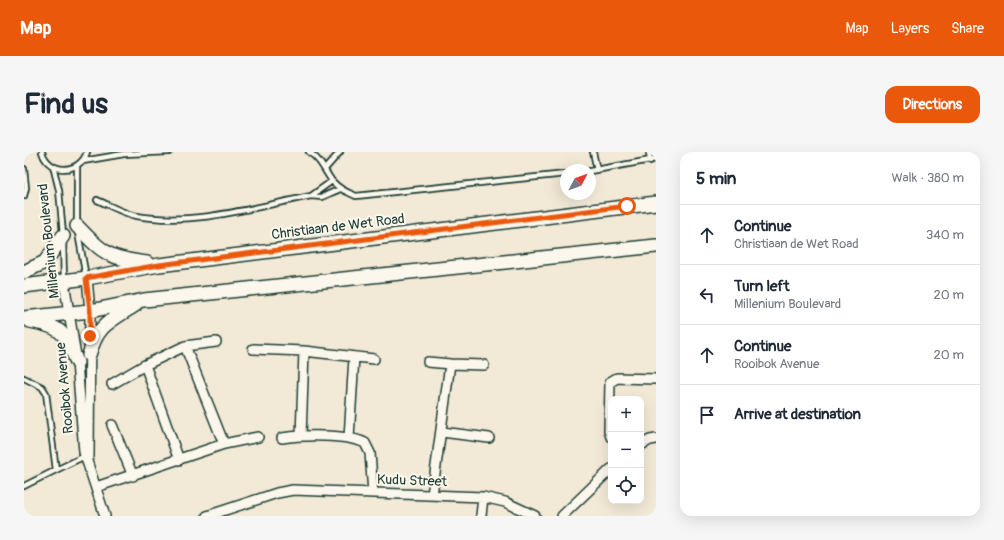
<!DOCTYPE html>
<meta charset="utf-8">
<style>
:root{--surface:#fff;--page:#f6f6f7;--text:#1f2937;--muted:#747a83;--line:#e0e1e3;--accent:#ea580c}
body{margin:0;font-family:Pangolin,sans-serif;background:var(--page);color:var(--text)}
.controls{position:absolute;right:12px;bottom:12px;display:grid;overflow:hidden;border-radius:8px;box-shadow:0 4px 16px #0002}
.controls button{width:36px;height:36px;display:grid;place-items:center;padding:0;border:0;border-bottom:1px solid var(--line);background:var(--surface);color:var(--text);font:20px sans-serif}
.compass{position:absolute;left:536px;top:12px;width:36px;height:36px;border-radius:50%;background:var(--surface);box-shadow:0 4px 16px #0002;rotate:49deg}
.stop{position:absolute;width:12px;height:12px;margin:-9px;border:3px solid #ea580c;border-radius:50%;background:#fff}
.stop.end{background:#ea580c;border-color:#fff;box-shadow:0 1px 4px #0008}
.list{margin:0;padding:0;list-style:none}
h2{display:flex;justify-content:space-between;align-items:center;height:52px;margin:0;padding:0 16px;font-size:17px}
h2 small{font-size:13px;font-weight:400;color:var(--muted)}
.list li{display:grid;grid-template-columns:26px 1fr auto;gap:12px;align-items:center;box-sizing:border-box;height:60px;padding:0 16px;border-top:1px solid var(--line)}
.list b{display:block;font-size:15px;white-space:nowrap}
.list p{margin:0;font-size:13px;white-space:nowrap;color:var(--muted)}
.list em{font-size:13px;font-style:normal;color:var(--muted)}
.icon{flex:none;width:22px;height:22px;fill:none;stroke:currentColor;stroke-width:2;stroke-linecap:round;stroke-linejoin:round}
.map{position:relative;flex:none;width:632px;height:364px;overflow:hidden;border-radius:12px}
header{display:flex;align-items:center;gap:24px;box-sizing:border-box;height:56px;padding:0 20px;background:var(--accent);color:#fff}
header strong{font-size:19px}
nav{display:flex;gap:22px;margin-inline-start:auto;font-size:14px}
.intro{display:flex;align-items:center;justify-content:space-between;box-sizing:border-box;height:96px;padding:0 24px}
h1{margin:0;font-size:28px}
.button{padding:10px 18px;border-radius:12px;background:var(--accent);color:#fff;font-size:14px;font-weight:700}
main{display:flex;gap:24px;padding:0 24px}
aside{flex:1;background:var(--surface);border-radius:12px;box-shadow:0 4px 16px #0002}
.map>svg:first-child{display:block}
</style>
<header>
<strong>Map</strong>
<nav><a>Map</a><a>Layers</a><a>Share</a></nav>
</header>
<div class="intro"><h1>Find us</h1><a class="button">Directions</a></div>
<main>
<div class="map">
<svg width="632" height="364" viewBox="0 0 632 364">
<rect width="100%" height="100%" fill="#f2e9d7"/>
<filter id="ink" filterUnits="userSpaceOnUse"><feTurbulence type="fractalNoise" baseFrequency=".025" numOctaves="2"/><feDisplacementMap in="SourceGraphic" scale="8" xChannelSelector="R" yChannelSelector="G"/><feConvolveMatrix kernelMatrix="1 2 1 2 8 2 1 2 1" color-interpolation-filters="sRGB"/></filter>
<g filter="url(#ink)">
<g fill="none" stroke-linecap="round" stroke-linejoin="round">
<defs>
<path id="lane" d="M18,0C25,23 56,22 63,0
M285,0C297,8 300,18 308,29C315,37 323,40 332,44L542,22
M569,0L573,18
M625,0L626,9
M59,9L100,2L145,0
M29,14L35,38L39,82
M0,17L2,36L0,44
M301,17L316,0
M566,19L632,7
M287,44L308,29
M73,48C85,53 100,62 113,64C170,74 231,55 287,44L298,45L316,37
M53,74V14
M54,81L62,125
M39,89L40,128
M0,226L18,235L22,241L32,318L61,304
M0,334L32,318"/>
<path id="street" d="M63,126L66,159L65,304
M40,130L53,210L60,300L81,364
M161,194L200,292
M229,197L280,199L277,284
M280,199L350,207
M404,210L426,212L408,343
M426,212L460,213
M121,213L161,194L192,190
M88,232L121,213L155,308
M88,273L109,324
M418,280L465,286
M587,285L585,279L586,230L593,226L632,227
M258,286C278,283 323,282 341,291L346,301L349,341
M325,286L330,205
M617,293L626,288L632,287
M72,335L200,292L234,285
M183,364L253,341L269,338L459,345L481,350L511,364
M457,364L459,345
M538,364L587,317"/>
<path id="secondary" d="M53,74C80,102 84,106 123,111
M0,120L21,110L39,84
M0,134L63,126L135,113L632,51
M0,166L66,159L120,148L632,94
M6,169C39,175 40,180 53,210
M65,203C74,172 85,170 111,153"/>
</defs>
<use href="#lane" stroke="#1f3d34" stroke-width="8"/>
<use href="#street" stroke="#1f3d34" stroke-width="12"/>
<use href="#secondary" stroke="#1f3d34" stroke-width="16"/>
<use href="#lane" stroke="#fbf7ec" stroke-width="4.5"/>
<use href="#street" stroke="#fbf7ec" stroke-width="9"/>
<use href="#secondary" stroke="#fbf7ec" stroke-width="13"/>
</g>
</g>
<g fill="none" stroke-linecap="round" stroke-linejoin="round" filter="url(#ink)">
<path stroke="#ea580c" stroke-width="5" d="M66,184V159L62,126L135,113L603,54"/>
</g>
<g text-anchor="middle" stroke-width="4" stroke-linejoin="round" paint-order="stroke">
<g font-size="14" fill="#1f3d34" stroke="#fbf7ec">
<text transform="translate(314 74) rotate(-7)" y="5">Christiaan de Wet Road</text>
<text transform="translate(24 89) rotate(-96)" y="5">Millenium Boulevard</text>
<text transform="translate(40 236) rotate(-95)" y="5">Rooibok Avenue</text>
<text transform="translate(388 328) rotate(2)" y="5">Kudu Street</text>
</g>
</g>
</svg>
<div class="controls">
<button>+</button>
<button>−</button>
<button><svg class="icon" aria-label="locate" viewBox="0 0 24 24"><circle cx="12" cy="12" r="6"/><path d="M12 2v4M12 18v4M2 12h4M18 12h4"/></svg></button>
</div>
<svg class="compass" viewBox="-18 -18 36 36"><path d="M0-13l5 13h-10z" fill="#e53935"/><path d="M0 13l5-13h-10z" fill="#747a83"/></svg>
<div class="stop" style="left:603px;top:54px"></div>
<div class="stop end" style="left:66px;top:184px"></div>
</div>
<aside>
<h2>5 min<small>Walk · 380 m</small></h2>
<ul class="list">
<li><svg class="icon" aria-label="ahead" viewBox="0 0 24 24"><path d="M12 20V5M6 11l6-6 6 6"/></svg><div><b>Continue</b><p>Christiaan de Wet Road</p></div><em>340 m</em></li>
<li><svg class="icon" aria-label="left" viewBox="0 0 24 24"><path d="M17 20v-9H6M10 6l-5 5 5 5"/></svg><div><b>Turn left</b><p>Millenium Boulevard</p></div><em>20 m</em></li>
<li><svg class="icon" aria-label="ahead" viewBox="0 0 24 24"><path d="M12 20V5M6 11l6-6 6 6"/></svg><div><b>Continue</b><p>Rooibok Avenue</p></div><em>20 m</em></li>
<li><svg class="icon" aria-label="arrive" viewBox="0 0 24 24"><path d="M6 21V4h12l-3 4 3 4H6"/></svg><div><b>Arrive at destination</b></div></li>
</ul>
</aside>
</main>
